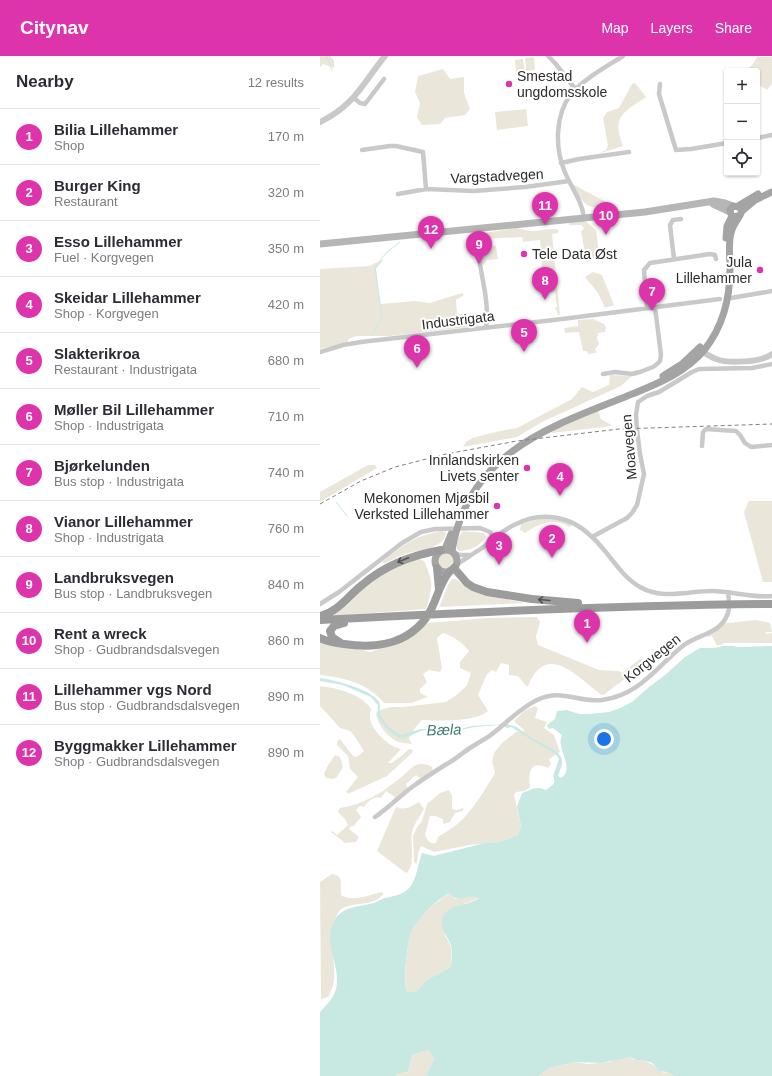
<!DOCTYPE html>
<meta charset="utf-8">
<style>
:root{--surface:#fff;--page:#f7f7f7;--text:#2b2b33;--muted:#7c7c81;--line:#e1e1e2;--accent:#dd34ac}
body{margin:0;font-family:Arial,sans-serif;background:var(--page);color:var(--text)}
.controls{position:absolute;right:12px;top:12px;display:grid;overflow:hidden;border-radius:4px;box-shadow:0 1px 3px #0004}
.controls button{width:36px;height:36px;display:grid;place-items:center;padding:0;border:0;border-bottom:1px solid var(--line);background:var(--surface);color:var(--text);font:20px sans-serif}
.you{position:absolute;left:284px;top:683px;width:14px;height:14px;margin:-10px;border:3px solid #fff;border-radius:50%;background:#1a73e8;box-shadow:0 0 0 6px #1a73e833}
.badge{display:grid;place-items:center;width:26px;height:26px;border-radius:50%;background:var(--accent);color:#fff;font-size:13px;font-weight:700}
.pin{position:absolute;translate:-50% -33px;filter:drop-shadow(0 1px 2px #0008)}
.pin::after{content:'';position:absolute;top:21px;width:14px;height:12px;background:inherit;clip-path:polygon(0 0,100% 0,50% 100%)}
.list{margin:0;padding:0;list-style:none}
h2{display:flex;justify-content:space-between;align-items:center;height:52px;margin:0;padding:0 16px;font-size:17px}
h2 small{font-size:13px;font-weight:400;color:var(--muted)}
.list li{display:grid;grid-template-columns:26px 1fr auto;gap:12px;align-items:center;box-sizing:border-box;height:56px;padding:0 16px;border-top:1px solid var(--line)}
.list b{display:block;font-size:15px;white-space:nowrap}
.list p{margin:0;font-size:13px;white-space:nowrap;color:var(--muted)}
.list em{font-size:13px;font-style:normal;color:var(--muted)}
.icon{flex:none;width:22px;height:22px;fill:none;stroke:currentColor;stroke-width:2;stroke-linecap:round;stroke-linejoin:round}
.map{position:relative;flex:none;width:452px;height:1020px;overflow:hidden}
header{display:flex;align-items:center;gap:24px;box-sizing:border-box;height:56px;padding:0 20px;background:var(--accent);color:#fff}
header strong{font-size:19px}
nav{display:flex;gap:22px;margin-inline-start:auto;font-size:14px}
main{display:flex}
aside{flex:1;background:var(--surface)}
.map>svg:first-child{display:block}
</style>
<header>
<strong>Citynav</strong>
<nav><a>Map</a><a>Layers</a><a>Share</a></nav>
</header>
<main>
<aside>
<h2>Nearby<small>12 results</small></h2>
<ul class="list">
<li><span class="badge">1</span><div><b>Bilia Lillehammer</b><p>Shop</p></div><em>170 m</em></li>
<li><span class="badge">2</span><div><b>Burger King</b><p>Restaurant</p></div><em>320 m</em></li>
<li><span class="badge">3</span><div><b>Esso Lillehammer</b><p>Fuel · Korgvegen</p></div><em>350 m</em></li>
<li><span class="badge">4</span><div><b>Skeidar Lillehammer</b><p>Shop · Korgvegen</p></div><em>420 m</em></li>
<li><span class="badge">5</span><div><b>Slakterikroa</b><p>Restaurant · Industrigata</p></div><em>680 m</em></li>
<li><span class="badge">6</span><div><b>Møller Bil Lillehammer</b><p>Shop · Industrigata</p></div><em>710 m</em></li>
<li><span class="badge">7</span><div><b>Bjørkelunden</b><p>Bus stop · Industrigata</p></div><em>740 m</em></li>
<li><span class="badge">8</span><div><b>Vianor Lillehammer</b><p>Shop · Industrigata</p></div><em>760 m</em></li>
<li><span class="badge">9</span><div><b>Landbruksvegen</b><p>Bus stop · Landbruksvegen</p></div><em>840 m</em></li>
<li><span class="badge">10</span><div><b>Rent a wreck</b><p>Shop · Gudbrandsdalsvegen</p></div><em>860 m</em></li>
<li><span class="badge">11</span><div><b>Lillehammer vgs Nord</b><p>Bus stop · Gudbrandsdalsvegen</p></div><em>890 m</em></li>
<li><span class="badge">12</span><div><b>Byggmakker Lillehammer</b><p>Shop · Gudbrandsdalsvegen</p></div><em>890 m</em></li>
</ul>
</aside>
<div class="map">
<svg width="452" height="1020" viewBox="0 0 452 1020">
<rect width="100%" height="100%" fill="#fff"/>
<path fill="#eae7da" d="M0,0H10L14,4V12L3,8L0,11Z
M214,1L215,14L206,15L205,2Z
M437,1H452V28L447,34L437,28V15H425L433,8Z
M203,3L205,16L196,17L195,4Z
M123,13L130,23L144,21V37L150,53L145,59L125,62L120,68L102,69L97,61L100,47L95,36L98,20Z
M315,27L326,41C304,56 291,60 303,90L278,98L286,94L288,90L283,62L287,56L299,52L312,28Z
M206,53L208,70L177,74L175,56Z
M254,129L290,148C266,155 267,150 253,132Z
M265,165L276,174L279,197L267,207L261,176L264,172L261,169H249V166Z
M196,172C200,172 204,174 209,175C219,176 229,171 239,174L238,177L232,178L240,259H238L235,251H237L235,236L230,237L229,228L223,226L220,184L203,186L202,181L163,183L161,186L159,182L161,178L164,177Z
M166,189L176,190L178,203L167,204L164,209L162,208L160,192V190Z
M64,203L56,213L60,248L94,245L110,247L142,237L144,239L136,244L137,258L163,257L162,267L158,270L69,280H37L30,282L27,286L0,293V213L49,210Z
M273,216L282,219L294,249L285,252L278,237L265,221Z
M273,263L284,268L286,272L285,276L278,277L277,282L279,288L275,293L277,297L268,298L267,295H263L259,276L245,277L244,272L258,270V264Z
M290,319L312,320L301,330L222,366L197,381L143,391L146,386L152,382L180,375L197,372L252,343L262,331L273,336L289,329Z
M278,354L281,363L293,370L231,377L237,371Z
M48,409H55L57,412L0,446V436Z
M429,445H452V526H443L424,456Z
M220,463H233L251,467V470L249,471C234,461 219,468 205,477L200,474L201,468Z
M122,475L126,476C125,494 95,494 82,499C75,502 69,506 62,508L63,505C83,489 96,479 122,475Z
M143,475L164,477L166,481C160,490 149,495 139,495L137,493V484Z
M118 504a8 8 0 1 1 16 0a8 8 0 1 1-16 0Z
M97,502L104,505C114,527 113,530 106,553L12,560L58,519Z
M132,523H135L154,535L173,541L206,547L120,551V549L128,529Z
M217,561L220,566L216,581L218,589L279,614L299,615L302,617L321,602L324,605C314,619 297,627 284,639L280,638C257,620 226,585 208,630H206L198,620L189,619V609L181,607L176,616L172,614L167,618L158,639L168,655C156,666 118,665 102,664L95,672L89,683L92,688C87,687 80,687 76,685C66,680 57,667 56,657L63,653L71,651H82L126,646L138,638L147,629L151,617L140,612V606L149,595C142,587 134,580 123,577L117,582L122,612L120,616L109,614L103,618L107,626L100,633V637L108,641L91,647H64C49,628 23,621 0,619V585L51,596L99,575L107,567L168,562Z
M436,564L450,567L452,576H445L446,578L452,577V587H405L397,590L392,580L388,581L386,577L401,566C413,568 424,565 436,564Z
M0,630C17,632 42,638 51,653C51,655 50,657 50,660C49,672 69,691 81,693L68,707H72C78,702 83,699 89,693L93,694L92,697L67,720L28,738L26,736L38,721L30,713L28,700L17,689V685L20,683L33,700L37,701L44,695L33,678L30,675L20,672L0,650Z
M214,650L218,652L215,662L227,666L224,672L234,679L240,696L229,703L231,708L228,712C210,703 208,717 210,731L205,735L196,736L194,739L201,770L198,779L180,786L150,789L114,796L101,790L98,797L97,808L94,806L93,780L97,771L102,765L107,748L120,737L129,734L132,739V753L137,754L143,752V755L135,757L130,766L123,768V763L115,760H110L105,779C108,785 110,788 116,787L118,781C127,775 136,770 143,763C156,749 166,732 175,717L172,706L174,697L182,687L196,676L205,675L194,665L204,655Z
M15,699L20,701L23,711L17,721L13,723L6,722L4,718L7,711Z
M99,708C104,708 108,708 112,711L113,715L101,723L96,719L86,728L88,733L71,747L75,741L66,735L61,742C54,740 48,745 44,751L40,750L36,754L41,761L34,770H31L29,773L39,781L36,786L25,787L11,776L12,775L17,779L28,769L25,763L18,756L20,752C49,748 73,729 94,710Z
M99,746L104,753C100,760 94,768 92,776C90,788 96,808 87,817L83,815L57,795L75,753L77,751C85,755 92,750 99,746Z
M12,818C25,820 20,829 21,839C31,847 51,838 63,836V838C61,840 59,843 56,844C45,850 30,846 20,854C0,881 25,915 8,941L1,943L0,826Z
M130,837L135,843C142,842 153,838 159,842L144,848L125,880C132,888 133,901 130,911C122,916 118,918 110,922C99,927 103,937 87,936C84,927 85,915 86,905C87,897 88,888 90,880C95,862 115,847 130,837Z
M109,994L114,1003L106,1020H76V1018L88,1016L92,999Z
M311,1001L314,1004C331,1004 331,1008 344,1017L347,1016L354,1020H219L229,1012L256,1006L268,1008L290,1006L298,1002Z"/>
<path fill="#c7e9e1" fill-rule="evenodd" d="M403,590H414L417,591L452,590V1020H354L347,1016L338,1015C332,999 320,1009 311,1001L281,1007L256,1006L229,1012L219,1020H106L114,1003L109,994L92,999L88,1016L76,1018V1020H0V956C4,951 9,947 12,942C28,918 0,889 14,865C22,850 39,851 54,847C58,845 61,843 65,842C74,840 83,839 90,831C97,822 98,807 102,797L114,800L117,799L165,787L180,786L198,779L201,770L197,751L202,737C210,734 217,729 226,734C231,729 237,729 233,720L239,703L235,697L228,694L191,671L187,672L180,669L154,671L132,676L104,674L83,682H79L68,674L60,664L57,659L58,649L51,641L23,629L0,625V622C14,624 51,633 59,646C61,650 59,654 60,658C63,666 73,676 81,679L101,673L136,674L152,670L187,668L197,671L208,680L235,694C246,704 242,708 238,720L241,722C253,715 242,699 241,689C240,686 241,682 242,679L233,672L229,673L227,669L235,663L237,655L247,654L259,658H269L289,656L298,653L312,646L329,631L345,619L365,601L380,592H394ZM130,837C137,849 148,837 159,842C149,850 126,848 122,863C120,871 125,877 128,883C133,891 133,903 130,911C122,916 118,918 110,922C99,927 103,937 87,936C84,927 85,915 86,905C87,897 88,888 90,880C94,865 116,844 130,837Z"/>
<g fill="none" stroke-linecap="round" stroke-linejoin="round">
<path stroke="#c7e9e1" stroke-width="1" d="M7,0L12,14
M52,279L62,261L55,211L66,197L80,186
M16,446L27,460"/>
<path stroke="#c9c9c9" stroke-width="4.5" d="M228,0L235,7L256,34
M340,28L339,38L356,94L371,93L407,87
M34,42L40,47L45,48L64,23
M437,82L452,79
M42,94L70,90H76L103,96L106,133
M241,107L259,103L309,96
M78,138L106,133L154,135L205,131L249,125
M264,162C262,144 250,130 244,114C235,91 235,59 251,38C265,22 286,11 303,0
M158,172C154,205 171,238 166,271
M354,203L350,169L353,164L361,163
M411,242L452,235
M327,252L324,214L330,207L390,198L395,199L396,203
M0,296L23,289L41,286L242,263L400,243
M283,318L295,316L312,318L320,316L333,311L337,308L340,305L341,299L335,251
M382,390L383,376L386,373L416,375L420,379L425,387L431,391L452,389
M272,481L307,462L312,457L317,449L324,418L320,398L317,374L316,359L318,346L327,340L339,336L372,316L379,313L432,312L452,308
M133,496L140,499H151
M136,509C145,503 153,498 162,492C172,484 182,475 194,469C221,455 250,459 272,481C289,496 300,520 320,531C342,544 368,535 392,535C412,535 431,542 452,540
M408,537L409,544
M0,548L19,536L82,487L101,476L115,473L160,472L170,476L174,482
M55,761C68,752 79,741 92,731C103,723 114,716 125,709C135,704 143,696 153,690C158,687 163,684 168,681C185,669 198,653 217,644C242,632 258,647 282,644C320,639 336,611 364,589C380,577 404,578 409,553"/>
<path stroke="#c9c9c9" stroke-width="6" d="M0,66C35,49 42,28 65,0
M379,296C386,296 390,301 396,303C409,308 442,306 452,298"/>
<path stroke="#b6b6b6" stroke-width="7" d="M393,148L410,156
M0,188L325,156L394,145L405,147L413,150"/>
<path stroke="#a4a4a4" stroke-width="7" d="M418,150L438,138
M422,155L435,144L452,136
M406,182L407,170L412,160
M343,320L362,308L380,291
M125,493L131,478
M115 505a11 11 0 1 1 22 0a11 11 0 1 1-22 0Z
M132,495C147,399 226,372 305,341C334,329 365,318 385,293C403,270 410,241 410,213C410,201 408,188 411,177C413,168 419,163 422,155L419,151L413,150L410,154L411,158L413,161L418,160"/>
<path stroke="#9c9c9c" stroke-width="8" d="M117,512L119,533
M134,512L147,527L153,531L167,536L212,543L258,547
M0,560C18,556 28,540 42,529C65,509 92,499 121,494
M0,564C151,556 301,549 452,548
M0,582C8,586 15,587 24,588C56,593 89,588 108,559C117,545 119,527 130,515
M21,587L12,581L10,575L14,570L24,567"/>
<path stroke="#818181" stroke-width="1" stroke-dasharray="4 3" stroke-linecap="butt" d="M0,448L41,425L75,411L126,398L197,385L299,373L452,368"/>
</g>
<defs><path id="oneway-shaft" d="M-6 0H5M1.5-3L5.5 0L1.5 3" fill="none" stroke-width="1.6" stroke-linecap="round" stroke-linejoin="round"/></defs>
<g stroke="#535353">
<use href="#oneway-shaft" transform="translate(83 504) rotate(158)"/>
<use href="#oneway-shaft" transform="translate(224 544) rotate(-175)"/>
</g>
<g fill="#dd34ac" stroke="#fff" stroke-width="1.5">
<circle cx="189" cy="28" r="4"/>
<circle cx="204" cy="198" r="4"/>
<circle cx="440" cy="214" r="4"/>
<circle cx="207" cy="412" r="4"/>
<circle cx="177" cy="450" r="4"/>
</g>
<g text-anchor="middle" stroke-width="4" stroke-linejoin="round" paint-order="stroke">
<g font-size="14" fill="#2c2c2c" stroke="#fff" text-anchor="end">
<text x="197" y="25" text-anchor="start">Smestad<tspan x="197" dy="16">ungdomsskole</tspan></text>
<text x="212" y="203" text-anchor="start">Tele Data Øst</text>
<text x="432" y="211">Jula<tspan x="432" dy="16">Lillehammer</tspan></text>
<text x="199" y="409">Innlandskirken<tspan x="199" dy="16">Livets senter</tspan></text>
<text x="169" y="447">Mekonomen Mjøsbil<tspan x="169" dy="16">Verksted Lillehammer</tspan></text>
</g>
<g font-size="14" fill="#2c2c2c" stroke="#fff">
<text transform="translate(177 120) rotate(-3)" y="5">Vargstadvegen</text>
<text transform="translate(138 264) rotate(-7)" y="5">Industrigata</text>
<text transform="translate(309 391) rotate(-95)" y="5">Moavegen</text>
<text transform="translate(332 602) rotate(-39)" y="5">Korgvegen</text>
</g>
<g font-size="15" font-style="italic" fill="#3a7e6e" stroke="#fff">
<text transform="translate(124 674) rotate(-2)" y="5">Bæla</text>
</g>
</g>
</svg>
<div class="controls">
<button>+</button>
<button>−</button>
<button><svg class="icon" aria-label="locate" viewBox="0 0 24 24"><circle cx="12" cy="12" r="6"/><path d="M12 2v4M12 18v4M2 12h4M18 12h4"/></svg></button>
</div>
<div class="you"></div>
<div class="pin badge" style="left:267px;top:587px">1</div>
<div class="pin badge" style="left:232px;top:502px">2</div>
<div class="pin badge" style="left:179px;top:509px">3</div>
<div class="pin badge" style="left:240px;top:440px">4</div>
<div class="pin badge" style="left:204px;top:296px">5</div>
<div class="pin badge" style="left:97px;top:312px">6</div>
<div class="pin badge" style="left:332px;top:255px">7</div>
<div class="pin badge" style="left:225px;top:244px">8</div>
<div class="pin badge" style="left:159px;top:208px">9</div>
<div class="pin badge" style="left:286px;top:179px">10</div>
<div class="pin badge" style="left:225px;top:169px">11</div>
<div class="pin badge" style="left:111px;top:193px">12</div>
</div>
</main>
